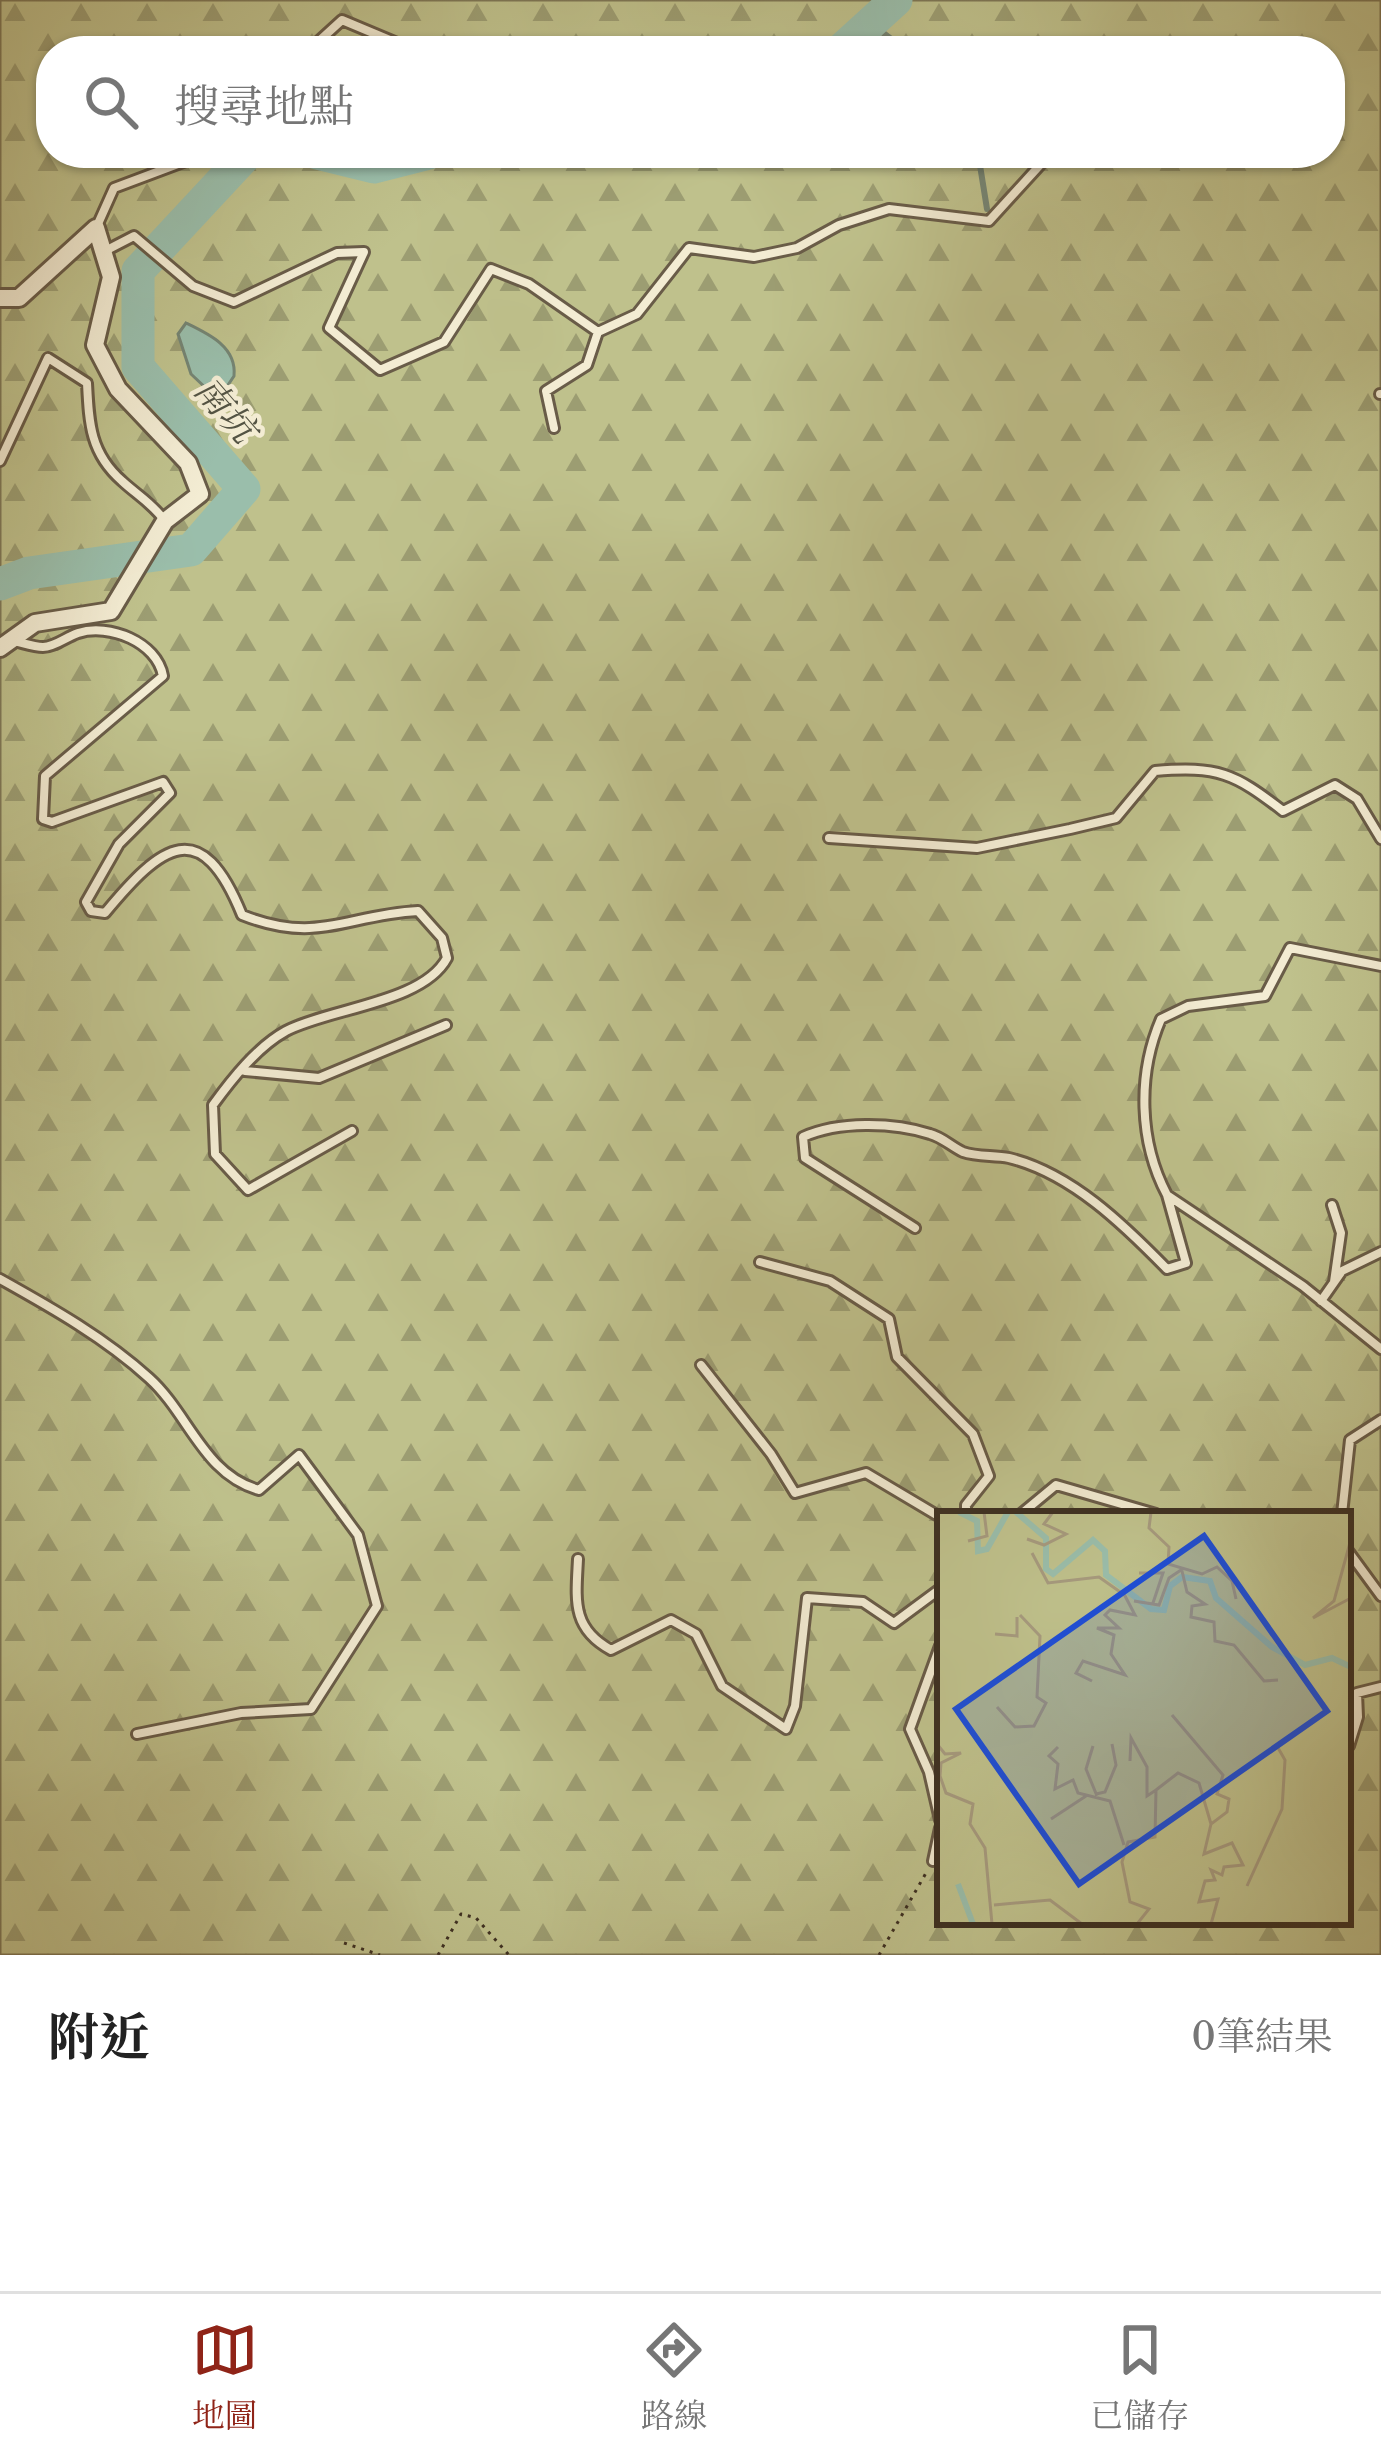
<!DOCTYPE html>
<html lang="zh-TW">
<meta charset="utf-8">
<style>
:root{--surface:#fff;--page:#f2f2f2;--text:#222;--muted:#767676;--line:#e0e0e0;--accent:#8f2418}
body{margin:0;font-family:"Libre Caslon Text","Noto Serif TC",serif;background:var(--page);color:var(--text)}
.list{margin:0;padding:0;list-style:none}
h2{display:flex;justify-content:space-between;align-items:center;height:156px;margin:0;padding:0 48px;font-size:51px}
h2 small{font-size:39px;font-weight:400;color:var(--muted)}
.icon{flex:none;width:66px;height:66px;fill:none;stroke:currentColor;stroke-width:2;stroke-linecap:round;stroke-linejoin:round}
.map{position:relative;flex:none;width:1381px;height:1955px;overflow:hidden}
.search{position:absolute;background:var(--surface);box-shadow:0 3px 9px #0004;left:36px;right:36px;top:36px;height:132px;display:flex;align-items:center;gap:30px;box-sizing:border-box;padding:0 42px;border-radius:48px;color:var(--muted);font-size:45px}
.sheet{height:336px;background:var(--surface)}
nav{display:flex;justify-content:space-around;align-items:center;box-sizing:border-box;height:168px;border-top:3px solid var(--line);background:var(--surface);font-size:33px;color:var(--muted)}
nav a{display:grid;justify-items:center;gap:6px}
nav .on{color:var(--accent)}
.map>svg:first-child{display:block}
</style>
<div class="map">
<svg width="1381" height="1955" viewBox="0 0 1381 1955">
<defs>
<pattern id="forest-firs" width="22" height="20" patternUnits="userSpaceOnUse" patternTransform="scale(3)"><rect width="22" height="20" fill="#bfc18c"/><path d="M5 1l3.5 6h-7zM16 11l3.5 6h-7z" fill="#9c9d72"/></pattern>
</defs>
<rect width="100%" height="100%" fill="#ece1bc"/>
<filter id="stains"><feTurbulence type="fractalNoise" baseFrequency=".00167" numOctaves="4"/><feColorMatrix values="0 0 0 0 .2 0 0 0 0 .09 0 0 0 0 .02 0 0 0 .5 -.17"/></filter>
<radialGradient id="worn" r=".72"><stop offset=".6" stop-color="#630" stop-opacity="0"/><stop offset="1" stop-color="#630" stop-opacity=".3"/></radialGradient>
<path fill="url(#forest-firs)" stroke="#7e7857" stroke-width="3" fill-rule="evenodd" d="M0,0H1381V1955H0ZM51,51H1330V153H51ZM940,1514H1348V1922H940Z"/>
<path fill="#9abeab" stroke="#758574" stroke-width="3" d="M186,323C209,334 237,347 234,376L224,391H209L191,374L178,334Z"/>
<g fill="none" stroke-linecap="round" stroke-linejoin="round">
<path stroke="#758574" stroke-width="6" d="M870,23L907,51
M978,153L987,209"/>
<path stroke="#9abeab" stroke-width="33" d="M840,51L896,0
M317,153L374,167L429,153
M0,584L29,573L191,550L244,489L138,367V271L248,153"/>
<defs>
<path id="lane" d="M308,51L342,20L416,51
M97,226L114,188L194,158L195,153
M105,251L134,236L193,286L234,302L337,253L364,252L329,328L380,370L444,342L491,269L529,284L598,332L637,314L689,248L754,257L797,248L839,225L889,209L989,221L1040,165L1039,153
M1380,394H1381
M554,428L546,391L587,365L598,332
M0,461L48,358L87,383C89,423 90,453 122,481C137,495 152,503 165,521
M14,641C23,643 34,647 43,647C55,647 66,637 78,633C109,623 157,642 163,676L45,776L43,819L52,822L163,782L170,793L119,844L86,902L91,911L105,913C162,844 201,814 242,915C318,945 345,915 418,911L442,938L447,958C423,1003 330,1008 286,1031C257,1047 232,1079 213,1105L215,1154L248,1190L352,1131
M829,838L977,848L1070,829L1116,818L1155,771C1218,766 1234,773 1283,811L1335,785L1357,799L1381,839
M245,1071L319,1078L446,1025
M1167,1195C1139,1142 1137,1075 1161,1019L1188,1006L1265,996L1290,948L1381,966
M1332,1205L1341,1233L1334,1282
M915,1228L805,1158L803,1137C838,1121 893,1122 930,1134C942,1137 952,1147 963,1152C977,1157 994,1155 1009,1158C1071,1173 1124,1225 1167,1269L1186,1263L1167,1195L1303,1286L1381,1349
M760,1262L830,1281L889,1319L897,1357L973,1434L989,1476L966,1505V1514
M0,1279C52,1308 105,1338 149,1378C189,1414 203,1474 259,1490L299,1455L358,1535L377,1606L311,1709L241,1713L137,1734
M1321,1301L1342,1271L1381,1252
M701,1365L771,1454L795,1493L866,1473L940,1517
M1021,1514L1056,1485L1156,1514
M1342,1514L1350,1440L1381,1420
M1348,1551L1381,1596
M578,1559C576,1600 571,1628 611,1650L671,1620L696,1634L722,1686L786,1729L795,1706L807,1598L863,1602L894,1623L940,1589
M940,1646L910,1729L929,1772L940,1820
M1349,1746L1358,1717L1357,1693L1381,1687
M933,1861L940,1828"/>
<path id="street" d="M0,298H19L96,228L111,277L95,345L118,389L188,463L200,494L165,521L111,611L35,623L0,648"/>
</defs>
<use href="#lane" stroke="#695c48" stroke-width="14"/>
<use href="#street" stroke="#695c48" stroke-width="22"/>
<path stroke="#3d3022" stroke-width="3" stroke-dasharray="3 6" stroke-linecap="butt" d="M344,1943L380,1955
M438,1955L461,1914L476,1918L509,1955
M879,1955L926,1873"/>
<use href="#lane" stroke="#f3ecd3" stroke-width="8"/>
<use href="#street" stroke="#f3ecd3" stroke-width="16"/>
</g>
<g text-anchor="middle" stroke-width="9" stroke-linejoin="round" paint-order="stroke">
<g font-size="36" font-style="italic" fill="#545444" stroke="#f3ecd3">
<text transform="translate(226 409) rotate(49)" y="13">南坑</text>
</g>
</g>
<g transform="translate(937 1511)">
<rect width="414" height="414" fill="#ece1bc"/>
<path d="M0,1H414V413H0Z" fill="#bfc18c"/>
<path fill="none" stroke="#9abeab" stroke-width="6" d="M22,1L40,10L41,40L50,38L71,1M79,1L109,27V58L116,63L156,29L168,40L169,64L214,98L227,99L233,75L245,66L273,70L279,87L335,136L368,154L395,147L414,156M21,373L36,413"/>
<path fill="none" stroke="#a69a7e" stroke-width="3" d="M214,1L212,17L232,36L231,53L265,63L280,56L295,70L299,88M90,28L107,34L129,23L107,13L116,1M414,28L397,90L376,107L414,87M31,30L50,25L47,1M95,42L111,72L162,66L186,83M245,60L250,81L268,93L255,95L254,106L277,111L278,130L297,134L327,170L341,169M202,62H226L216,92M197,90L222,94L232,67L247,57M58,123L80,125V106M155,170L139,162L146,150L188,164L174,143L177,124L160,117H182L168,104L173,99L198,104L187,83M60,196L78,216L97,215L109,192L100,186L103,125L83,104M235,204L286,264L280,283L292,288L290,301L274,313L267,343L295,332L306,354L287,356L285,364L274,359L278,369L268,370L262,391L281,388L274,413M0,233L8,243L24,242L4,252L3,265L9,282L36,293L33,313L48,337L55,413M156,235L149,258L160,285M121,236L112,245L121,253L118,278L136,269L141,282L173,290L187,334M193,250L194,227L210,256V285L219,279L218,326L191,331L185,351L193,391L212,398L200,413M219,279L241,262L262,272L274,313M159,283L168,281L179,254L175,233M114,308L149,285M310,375L345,298L348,249L340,235M57,394L113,389L145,413"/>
<path fill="#1d4ed8" fill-opacity="0.15" stroke="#1d4ed8" stroke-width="6" d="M267,25L390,200L142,373L19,198Z"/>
<rect width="414" height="414" fill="none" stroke="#3d3022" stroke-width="6"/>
</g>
<rect width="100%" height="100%" filter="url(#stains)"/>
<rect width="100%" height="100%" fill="url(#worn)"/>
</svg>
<div class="search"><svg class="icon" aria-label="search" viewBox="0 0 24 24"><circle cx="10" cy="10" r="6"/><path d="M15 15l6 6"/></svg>搜尋地點</div>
</div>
<section class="sheet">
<h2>附近<small>0筆結果</small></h2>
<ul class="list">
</ul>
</section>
<nav>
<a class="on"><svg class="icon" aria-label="map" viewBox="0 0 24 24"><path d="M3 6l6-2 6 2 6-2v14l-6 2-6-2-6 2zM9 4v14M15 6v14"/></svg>地圖</a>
<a><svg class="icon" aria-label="directions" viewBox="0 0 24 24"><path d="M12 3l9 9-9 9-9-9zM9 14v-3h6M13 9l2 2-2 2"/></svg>路線</a>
<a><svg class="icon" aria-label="saved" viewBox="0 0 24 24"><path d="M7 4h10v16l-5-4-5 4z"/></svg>已儲存</a>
</nav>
